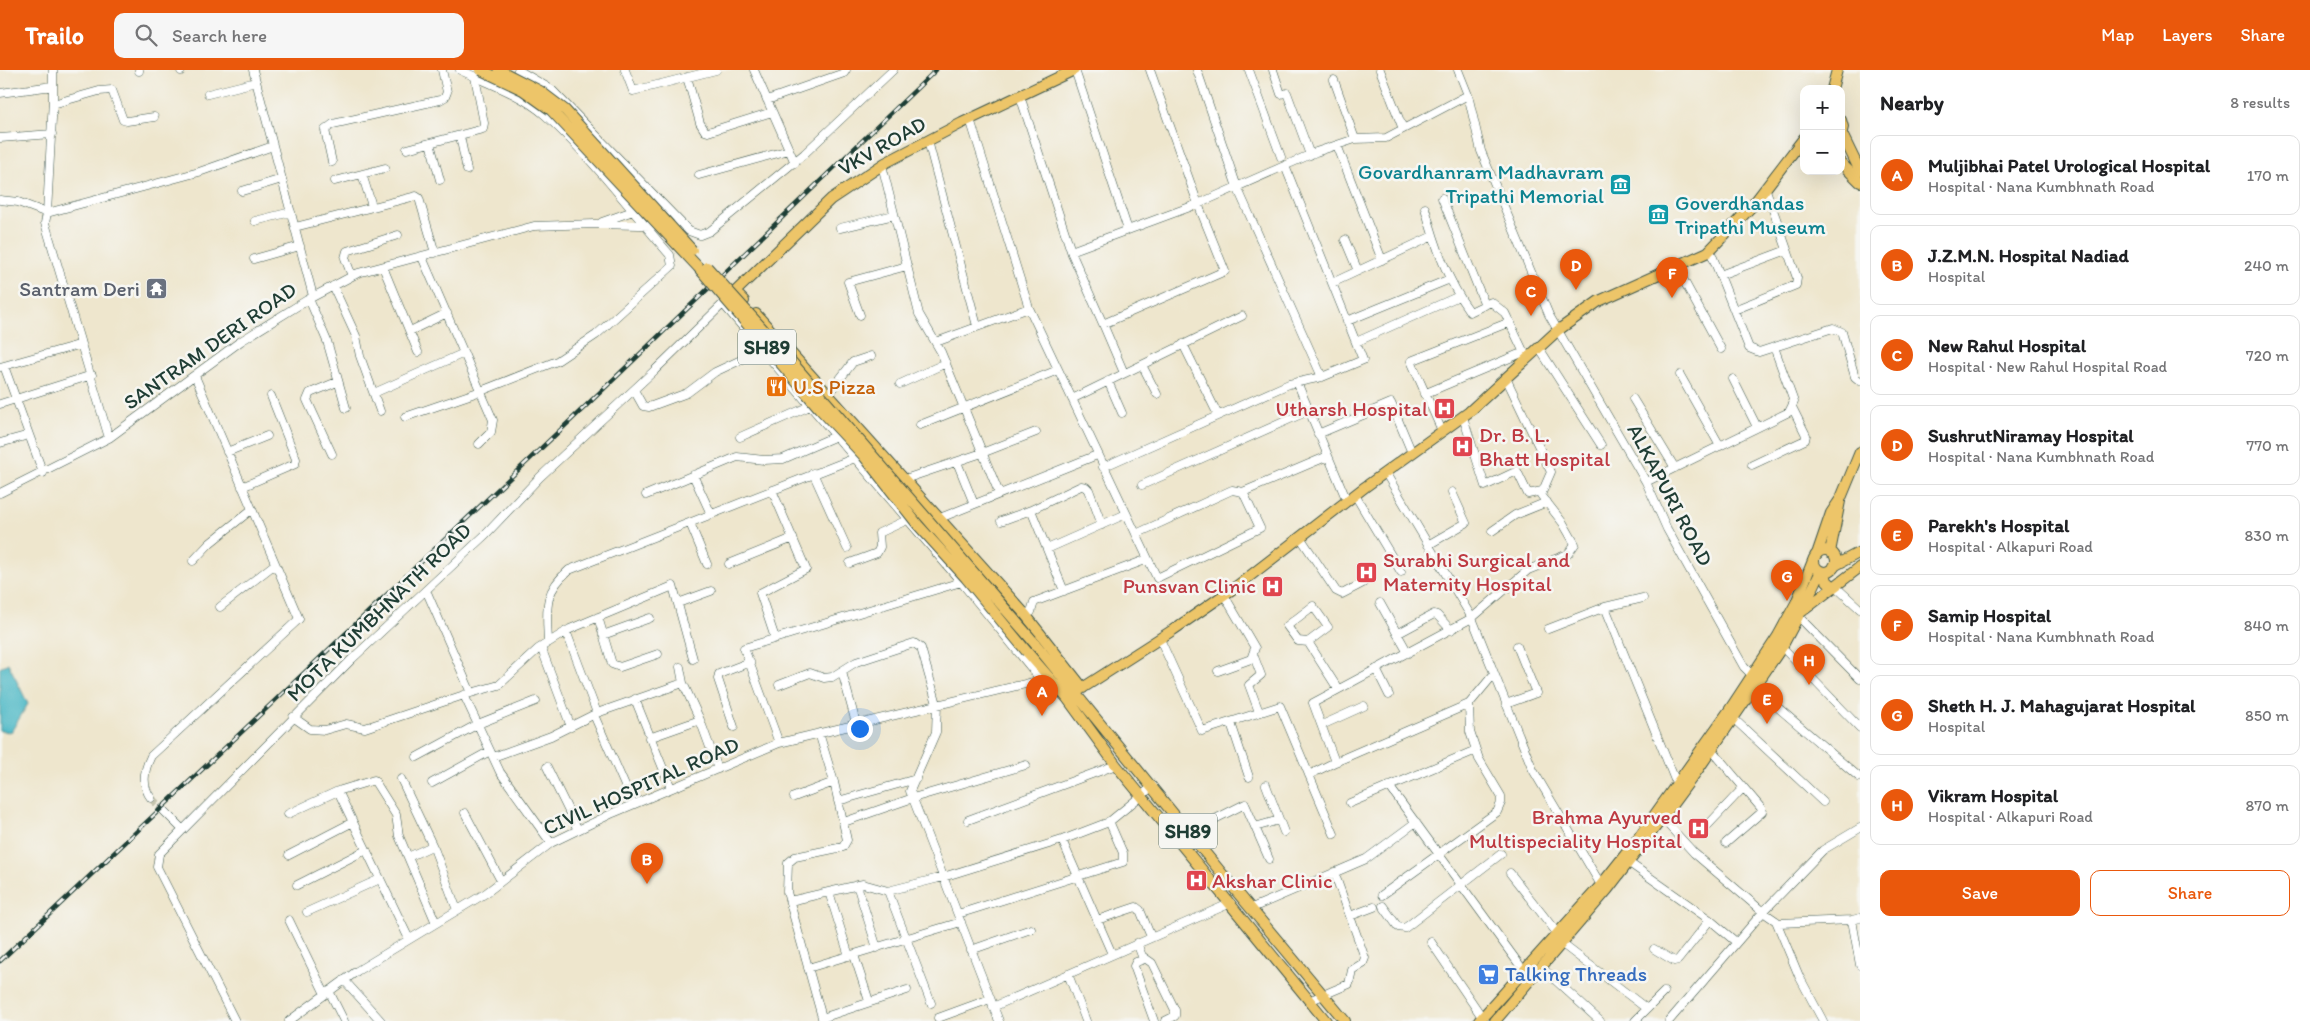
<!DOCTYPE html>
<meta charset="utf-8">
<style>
:root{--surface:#fff;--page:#f6f6f6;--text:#202124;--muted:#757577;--line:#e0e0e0;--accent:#ea580c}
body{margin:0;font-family:Itim,sans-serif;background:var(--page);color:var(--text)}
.controls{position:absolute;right:15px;top:15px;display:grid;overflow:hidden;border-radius:10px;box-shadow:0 5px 20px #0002}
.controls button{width:45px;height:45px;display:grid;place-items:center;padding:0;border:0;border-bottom:1px solid var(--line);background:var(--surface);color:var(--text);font:25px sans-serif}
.you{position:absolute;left:859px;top:658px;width:18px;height:18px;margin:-12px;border:4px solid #fff;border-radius:50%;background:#1a73e8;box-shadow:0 0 0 8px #1a73e833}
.badge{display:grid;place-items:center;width:32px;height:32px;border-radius:50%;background:var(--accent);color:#fff;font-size:16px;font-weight:700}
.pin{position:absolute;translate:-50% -41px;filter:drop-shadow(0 1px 2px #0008)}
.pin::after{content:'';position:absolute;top:26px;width:18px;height:15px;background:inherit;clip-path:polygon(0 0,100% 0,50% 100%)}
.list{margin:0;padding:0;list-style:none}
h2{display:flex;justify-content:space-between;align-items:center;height:65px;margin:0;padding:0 20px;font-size:21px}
h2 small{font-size:16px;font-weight:400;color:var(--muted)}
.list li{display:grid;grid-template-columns:32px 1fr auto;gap:15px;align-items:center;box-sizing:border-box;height:80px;margin:0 10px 10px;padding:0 10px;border:1px solid var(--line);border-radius:10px}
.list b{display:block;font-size:19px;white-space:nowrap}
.list p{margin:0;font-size:16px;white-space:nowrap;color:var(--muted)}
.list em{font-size:16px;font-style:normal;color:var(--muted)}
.actions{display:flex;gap:10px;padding:15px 20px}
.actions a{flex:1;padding:11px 0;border:1px solid var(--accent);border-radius:10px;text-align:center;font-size:18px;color:var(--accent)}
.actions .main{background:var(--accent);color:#fff}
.icon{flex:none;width:28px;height:28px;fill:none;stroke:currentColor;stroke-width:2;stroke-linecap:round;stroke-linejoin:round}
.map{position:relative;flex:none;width:1860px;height:951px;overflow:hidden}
header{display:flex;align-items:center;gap:30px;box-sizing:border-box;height:70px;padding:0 25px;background:var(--accent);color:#fff}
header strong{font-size:24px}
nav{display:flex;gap:28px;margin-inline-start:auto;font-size:18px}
.search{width:350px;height:45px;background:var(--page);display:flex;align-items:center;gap:12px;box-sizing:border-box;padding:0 18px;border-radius:10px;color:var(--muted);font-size:19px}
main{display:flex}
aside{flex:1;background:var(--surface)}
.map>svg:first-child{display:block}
</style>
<header>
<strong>Trailo</strong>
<div class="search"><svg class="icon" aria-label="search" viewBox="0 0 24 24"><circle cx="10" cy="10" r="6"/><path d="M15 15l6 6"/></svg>Search here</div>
<nav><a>Map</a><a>Layers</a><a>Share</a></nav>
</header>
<main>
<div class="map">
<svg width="1860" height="951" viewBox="0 0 1860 951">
<rect width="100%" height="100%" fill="#f6f6f2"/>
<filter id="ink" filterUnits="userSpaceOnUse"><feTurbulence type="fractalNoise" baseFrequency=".02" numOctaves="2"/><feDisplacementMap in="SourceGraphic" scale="10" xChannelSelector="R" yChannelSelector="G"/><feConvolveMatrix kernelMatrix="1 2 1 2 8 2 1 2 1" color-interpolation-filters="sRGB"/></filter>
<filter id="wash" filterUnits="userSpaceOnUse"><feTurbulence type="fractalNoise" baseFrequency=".0096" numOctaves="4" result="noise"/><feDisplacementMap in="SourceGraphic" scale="20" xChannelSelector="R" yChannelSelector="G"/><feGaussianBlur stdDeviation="1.12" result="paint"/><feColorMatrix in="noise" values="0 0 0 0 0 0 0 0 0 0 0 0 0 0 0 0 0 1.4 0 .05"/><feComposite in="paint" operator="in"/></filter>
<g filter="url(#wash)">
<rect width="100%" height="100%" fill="#eee6cd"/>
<path fill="#4ab7c5" stroke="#347a7c" d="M8,593L28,634L11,662L0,661V598Z"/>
</g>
<g filter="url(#ink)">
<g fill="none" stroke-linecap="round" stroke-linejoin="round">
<path stroke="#c5c4ae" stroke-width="8" stroke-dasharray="8 4" stroke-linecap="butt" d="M151,728L162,739"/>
<defs>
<path id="minor" d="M53,0V29L47,143L45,153L109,368
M139,0V1
M181,0V1
M253,0L313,226
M518,0L552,20L689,161L700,165L710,161L804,84L893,0
M625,0L633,21L716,0
M754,0L795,93
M1075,0L1128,160
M1197,0L1237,117L1322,307
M1249,0L1281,87
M1273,0L1281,24
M1380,0L1403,59
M1458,0L1468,25L1481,81L1549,245L1646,412L1667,459L1726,565L1744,597L1751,604
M687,7L700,53L705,61L708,62L772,42
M1334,10L1355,69
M0,23L53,16
M1287,23L1310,85
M208,24L256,12
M1020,26L1072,184L1103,254L1225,201L1198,134L1150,0
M767,30L844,3L846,0
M53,34L99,21L112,20L123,50L127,51L154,47
M970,49L1029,238L1157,508L1260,458L1243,422
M460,66L467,100
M0,68L52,64
M928,71L977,256
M430,73L440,110
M1337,75L1382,190
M407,79L483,59L484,53L475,7
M332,92L325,60L333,54L440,30L445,27L447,22L442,0
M882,95L919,244L941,282L999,423
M362,104L372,136
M699,105L789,80
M335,111L385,98
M242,121L282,109
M1442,128L1485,235
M0,130L18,132L47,143L199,102L273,76
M1425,138C1435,174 1447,211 1470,242L1491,232L1505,243L1527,289
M255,151L291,142
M602,152L633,141
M295,157L416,126L419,128L435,183
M840,158L894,145
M1345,170L1358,201
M1710,180L1749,278L1759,282L1833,258L1842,262L1855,307L1860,311
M1071,181L1198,134L1316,82L1355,69L1386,68L1468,25
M422,187L493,350L491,362L479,374
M254,189L300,176
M383,197L418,282
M1677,198L1721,279
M1720,205L1787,180
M352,206L345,188L347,181L398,165
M1332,213L1433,166
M333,216L356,266L360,286L380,341
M309,229L327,271L346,338
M723,234L961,512L1041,610
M1734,240L1796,215L1797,208L1765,117
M860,245L848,212L907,196
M1347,251L1450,209
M1103,254L1124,303
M410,261L447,243
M936,272L1029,238
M1356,272L1459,226
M1183,274L1218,345
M1539,278L1601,375
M1142,295L1157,324
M4,296L43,403
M0,297L82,274
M1680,305L1720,376
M1733,309L1757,357
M1108,311L1122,343
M1297,312L1347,431
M900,314L946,293
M634,320L643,336L649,337L687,323L715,302L762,280
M374,323L464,283
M829,323L853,292L871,286
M1424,324L1524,282
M1072,329L1242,246
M1633,329L1675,398
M0,334L92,305
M405,347L481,321L557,291L596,265L672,196L670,185C629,138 591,86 545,45C521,24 488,13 460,0
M1463,347L1485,416L1517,401L1528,424L1542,421
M920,355L1058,300
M1442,361L1411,291L1510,252
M1318,364L1391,333L1412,383
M740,367L810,336
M0,373L29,365
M227,382L267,366
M332,384L307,330L310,323L337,312
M957,392L974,434
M1752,395L1805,370L1806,365L1792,337
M1103,397L1289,314L1322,307L1363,290L1285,96
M1385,402L1472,548L1533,700L1601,815
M813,403L847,478
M693,405L711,444
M905,409L982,383L1036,362
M1646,412L1789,342L1794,332L1774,277
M1142,415L1308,341
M242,417L295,394L296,389L271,326
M772,420L806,499L760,523L775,568
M0,423L109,368L241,271L307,230L358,203L534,156L595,154L684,156
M646,425L737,387L764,390L783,389L836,366
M1355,425L1401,502
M1031,440L1064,521
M940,448L1097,385
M1001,451L1031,440L1081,416L1086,417L1089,420L1102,455
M690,453L707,494
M1492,461L1515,445L1547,432
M1136,464L1232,420L1243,422L1328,386
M1300,467L1336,521L1342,524L1363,513
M1428,475L1466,453L1452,422
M1047,479L1126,444
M193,491L210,473L251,440
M850,493L877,483L880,477L879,463L907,450
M729,494L793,468
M1836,517L1860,539
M426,520L471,623
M678,533L711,521
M1380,533L1408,583
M220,537L275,494
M1605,537L1677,715
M1024,543L1031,542L1034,532L1148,489
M598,547L612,594L620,597L658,584
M1799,547L1860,609
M1548,559L1605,537L1643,528
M566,561L597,643
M1397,564L1434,544L1437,545L1451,560
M603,565L650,548
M1160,569L1202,661L1280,636L1334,764
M1308,572L1328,557L1313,536L1287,556L1298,571L1308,572L1338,619
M548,573C547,540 542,523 569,500L855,388
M541,577L571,657
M1782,577L1860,658
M1253,584L1261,605L1249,615L1259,642
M680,597L683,613L700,650L718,699
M1376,599L1389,625
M1218,601L1251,589L1255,578L1224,525
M842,602L856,653
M1494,604L1469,634L1335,692L1313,633L1472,548L1528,500L1568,484L1575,474L1563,453L1541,425L1551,402L1506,308
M779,615L810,603L824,608L832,607L856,592L914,573L921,578L937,634L936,662L910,721L999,951
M1754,617L1859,707
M464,625L500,702L551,773
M635,629L671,718
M1506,634L1536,623L1517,576
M594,645L633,734
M293,647L310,659L325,660L346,654L365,658L464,625L499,615L538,579L570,559L673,516L693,589
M1733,648L1823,732
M1231,653L1249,707
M1322,655L1364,636
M734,657L718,609L719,604L750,592
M819,663L834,712L847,770L843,777L795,787L788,793L787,822L823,951
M649,668L700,650
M779,673L744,578L961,512
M1711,679L1761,738L1762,742L1726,773
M417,687L478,654L536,631
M493,687L551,666L597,643L683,613
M547,697L578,760
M1309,705L1335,692
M401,709L435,781L457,840
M432,713L490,681
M1266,715L1284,762
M1389,716L1524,901
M338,721L409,869
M794,727L834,712
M151,728C141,715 144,700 151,686L299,549L195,306
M838,731L916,709
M1350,733L1476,680
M162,739L183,760
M465,743L501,811
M288,744L338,721L374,710L396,745L399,766L436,853
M1662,748L1694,783L1763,842L1779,853L1852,850L1860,848
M968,750L1116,695
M844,752L913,728L1026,695
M1708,755L1743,718
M1255,757L1279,750
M1189,762L1245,734L1269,789
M1062,770L1109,752L1153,716
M289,785L353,752
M408,787L432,776
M1628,792L1710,850L1736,872
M1510,803L1557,863
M297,815L366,780
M857,815L877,878
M888,821L931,933
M829,822L849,886
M1382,825L1497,742L1501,733V726L1479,689L1470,662L1469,634
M790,831L863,814L888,821L943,807L1062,770L1112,884
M1383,836L1398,857L1405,858L1501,784
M1252,838L1366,789L1416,752
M307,842L380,809
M958,844L1123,792V783L1109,751
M1350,846L1374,837
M289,850L325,924
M1097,850L1136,837L1140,840L1151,867
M1852,850L1860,895
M1776,851L1799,906L1823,951
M1431,872L1482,947
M1137,873L1142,886L1152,893L1175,940V946L1165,951
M1561,873L1647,939
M1654,879L1674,891L1678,890L1710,850
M971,880L1031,859
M854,885L869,931
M1145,889L1136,892L1134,896L1154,951
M1541,897L1600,951
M808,898L961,852
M1068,904L1086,951
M344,910L381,951
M329,921L344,951
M1309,931L1349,914L1352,900L1363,893L1365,888L1334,802
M993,937L1231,833
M822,948L907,920
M938,948L990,929
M235,951L157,797L159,784L352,589L486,464L540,407L655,300L730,227
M289,951L357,901L486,823L551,773L613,743L779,673L1050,608
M1635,951L1664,922
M1669,951L1763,842L1823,780L1860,758"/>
<path id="major" d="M1832,19L1837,0
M1841,50L1843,57L1841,65
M1842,64L1860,101
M1841,93L1860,112
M744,231L735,222L831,129L885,93L962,53L1074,0
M756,244L1024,543L1083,618
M1814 491a11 11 0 1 1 22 0a11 11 0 1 1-22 0Z
M1830,482L1840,431
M1817,484L1831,443L1841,428L1860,382
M1834,496L1860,482
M1825,502L1827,511L1834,517L1860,497
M1802,541L1821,501
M1032,570L1237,822L1345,951
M1027,582L1067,628L1116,695L1326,951
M1067,628L1173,560L1237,516L1365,417L1469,342L1557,261L1599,231L1708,182L1752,136L1804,68
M1479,951L1601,815L1636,771L1728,642L1778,566L1796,533L1814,488
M1495,951L1608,819L1660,751L1697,701L1782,577L1800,543L1834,517"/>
</defs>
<use href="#minor" stroke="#3e564b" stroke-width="9"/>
<use href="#major" stroke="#3e564b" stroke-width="12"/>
<use href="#minor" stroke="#fff" stroke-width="8"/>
<use href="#major" stroke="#edc569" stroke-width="10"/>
<defs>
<path id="rail" d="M0,891L591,331L936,0"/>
</defs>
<use href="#rail" stroke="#1f3d34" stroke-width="4.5"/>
<use href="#rail" stroke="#f6f6f2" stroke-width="2.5" stroke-dasharray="8" stroke-linecap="butt"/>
<defs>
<path id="major-bridge" d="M481,0L523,20L551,40L698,197L819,338L863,385L918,455L966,508L1027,582
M499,0L540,21L565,40L692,180
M707,197L771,268L1032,570"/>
</defs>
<use href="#major-bridge" stroke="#3e564b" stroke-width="12" stroke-linecap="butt"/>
<use href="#major-bridge" stroke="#edc569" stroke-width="10"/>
</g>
</g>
<defs>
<symbol id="museum-square" viewBox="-11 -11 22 22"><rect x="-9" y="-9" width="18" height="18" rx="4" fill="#0f9aa8" stroke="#f6f6f2"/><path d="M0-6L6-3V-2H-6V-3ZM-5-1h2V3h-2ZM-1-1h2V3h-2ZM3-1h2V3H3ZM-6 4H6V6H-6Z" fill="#fff"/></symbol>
<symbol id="temple-square" viewBox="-11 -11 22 22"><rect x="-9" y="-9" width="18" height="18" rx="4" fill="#6b7280" stroke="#f6f6f2"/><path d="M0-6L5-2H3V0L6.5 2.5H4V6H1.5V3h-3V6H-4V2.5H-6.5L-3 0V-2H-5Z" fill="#fff"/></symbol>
<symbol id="restaurant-square" viewBox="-11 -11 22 22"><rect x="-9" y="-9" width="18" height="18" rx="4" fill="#e8710a" stroke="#f6f6f2"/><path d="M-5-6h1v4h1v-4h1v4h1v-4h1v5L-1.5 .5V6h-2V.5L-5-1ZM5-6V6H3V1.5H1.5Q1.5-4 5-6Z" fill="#fff"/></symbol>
<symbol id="hospital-square" viewBox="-11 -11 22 22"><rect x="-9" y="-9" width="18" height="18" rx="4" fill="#e0444e" stroke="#f6f6f2"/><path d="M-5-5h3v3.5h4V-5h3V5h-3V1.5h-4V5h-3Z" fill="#fff"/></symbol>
<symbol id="supermarket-square" viewBox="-11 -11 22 22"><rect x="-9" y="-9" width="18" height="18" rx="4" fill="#3f7fe0" stroke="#f6f6f2"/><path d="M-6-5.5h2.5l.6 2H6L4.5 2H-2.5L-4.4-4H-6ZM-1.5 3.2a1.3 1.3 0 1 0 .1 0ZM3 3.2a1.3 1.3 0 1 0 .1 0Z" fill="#fff"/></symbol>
</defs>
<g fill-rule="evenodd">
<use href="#museum-square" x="1608" y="102" width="25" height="25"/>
<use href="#museum-square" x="1646" y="132" width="25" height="25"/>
<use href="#temple-square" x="144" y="206" width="25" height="25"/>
<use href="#restaurant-square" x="764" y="304" width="25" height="25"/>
<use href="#hospital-square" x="1432" y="326" width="25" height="25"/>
<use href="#hospital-square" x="1450" y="364" width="25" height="25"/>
<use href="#hospital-square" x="1354" y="490" width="25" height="25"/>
<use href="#hospital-square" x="1260" y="504" width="25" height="25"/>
<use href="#hospital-square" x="1686" y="746" width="25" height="25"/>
<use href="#hospital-square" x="1184" y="798" width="25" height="25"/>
<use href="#supermarket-square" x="1476" y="892" width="25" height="25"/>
</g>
<g text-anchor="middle" stroke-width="5" stroke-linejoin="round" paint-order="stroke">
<g fill="#f6f6f2" stroke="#60746d" stroke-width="1">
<rect x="738" y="259.5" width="58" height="35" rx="4"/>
<rect x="1159" y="743.5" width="58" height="35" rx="4"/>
</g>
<g font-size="20" font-weight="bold" fill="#1f3d34">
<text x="767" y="284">SH89</text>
<text x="1188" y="768">SH89</text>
</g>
<g font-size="21" fill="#1f3d34" stroke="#f6f6f2">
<text transform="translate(882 76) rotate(-30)" y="7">VKV ROAD</text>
<text transform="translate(210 276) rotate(-35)" y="7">SANTRAM DERI ROAD</text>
<text transform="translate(1670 425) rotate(62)" y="7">ALKAPURI ROAD</text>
<text transform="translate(379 542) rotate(-44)" y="7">MOTA KUMBHNATH ROAD</text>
<text transform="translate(641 716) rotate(-24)" y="7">CIVIL HOSPITAL ROAD</text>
</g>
<g font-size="21" fill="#0d838f" stroke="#f6f6f2" text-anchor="end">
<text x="1604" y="109">Govardhanram Madhavram<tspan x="1604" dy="24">Tripathi Memorial</tspan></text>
<text x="1675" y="140" text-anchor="start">Goverdhandas<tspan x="1675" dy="24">Tripathi Museum</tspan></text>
</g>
<g font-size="21" fill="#5b616d" stroke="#f6f6f2" text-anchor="end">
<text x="140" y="226">Santram Deri</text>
</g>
<g font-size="21" fill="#c56008" stroke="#f6f6f2" text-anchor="start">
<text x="793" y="324">U.S Pizza</text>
</g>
<g font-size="21" fill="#be3a42" stroke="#f6f6f2" text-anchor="end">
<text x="1428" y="346">Utharsh Hospital</text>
<text x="1479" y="372" text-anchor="start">Dr. B. L.<tspan x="1479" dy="24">Bhatt Hospital</tspan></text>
<text x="1383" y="497" text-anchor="start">Surabhi Surgical and<tspan x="1383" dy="24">Maternity Hospital</tspan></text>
<text x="1256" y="523">Punsvan Clinic</text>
<text x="1682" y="754">Brahma Ayurved<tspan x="1682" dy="24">Multispeciality Hospital</tspan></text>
<text x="1212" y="818" text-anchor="start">Akshar Clinic</text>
</g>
<g font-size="21" fill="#366cbe" stroke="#f6f6f2" text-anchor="start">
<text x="1505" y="911">Talking Threads</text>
</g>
</g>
</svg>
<div class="controls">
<button>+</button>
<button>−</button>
</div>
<div class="you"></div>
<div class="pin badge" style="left:1042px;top:646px">A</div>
<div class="pin badge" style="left:647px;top:814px">B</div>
<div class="pin badge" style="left:1531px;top:246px">C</div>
<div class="pin badge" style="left:1576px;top:220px">D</div>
<div class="pin badge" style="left:1767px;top:654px">E</div>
<div class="pin badge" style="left:1672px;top:228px">F</div>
<div class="pin badge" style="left:1787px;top:531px">G</div>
<div class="pin badge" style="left:1809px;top:615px">H</div>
</div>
<aside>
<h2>Nearby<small>8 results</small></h2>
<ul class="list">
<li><span class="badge">A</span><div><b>Muljibhai Patel Urological Hospital</b><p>Hospital · Nana Kumbhnath Road</p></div><em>170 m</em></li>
<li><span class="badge">B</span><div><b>J.Z.M.N. Hospital Nadiad</b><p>Hospital</p></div><em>240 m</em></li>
<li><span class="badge">C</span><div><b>New Rahul Hospital</b><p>Hospital · New Rahul Hospital Road</p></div><em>720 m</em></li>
<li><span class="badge">D</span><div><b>SushrutNiramay Hospital</b><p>Hospital · Nana Kumbhnath Road</p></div><em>770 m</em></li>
<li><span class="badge">E</span><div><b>Parekh's Hospital</b><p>Hospital · Alkapuri Road</p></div><em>830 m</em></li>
<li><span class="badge">F</span><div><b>Samip Hospital</b><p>Hospital · Nana Kumbhnath Road</p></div><em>840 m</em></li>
<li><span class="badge">G</span><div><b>Sheth H. J. Mahagujarat Hospital</b><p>Hospital</p></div><em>850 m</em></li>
<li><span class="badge">H</span><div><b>Vikram Hospital</b><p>Hospital · Alkapuri Road</p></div><em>870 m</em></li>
</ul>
<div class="actions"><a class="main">Save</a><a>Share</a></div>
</aside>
</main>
